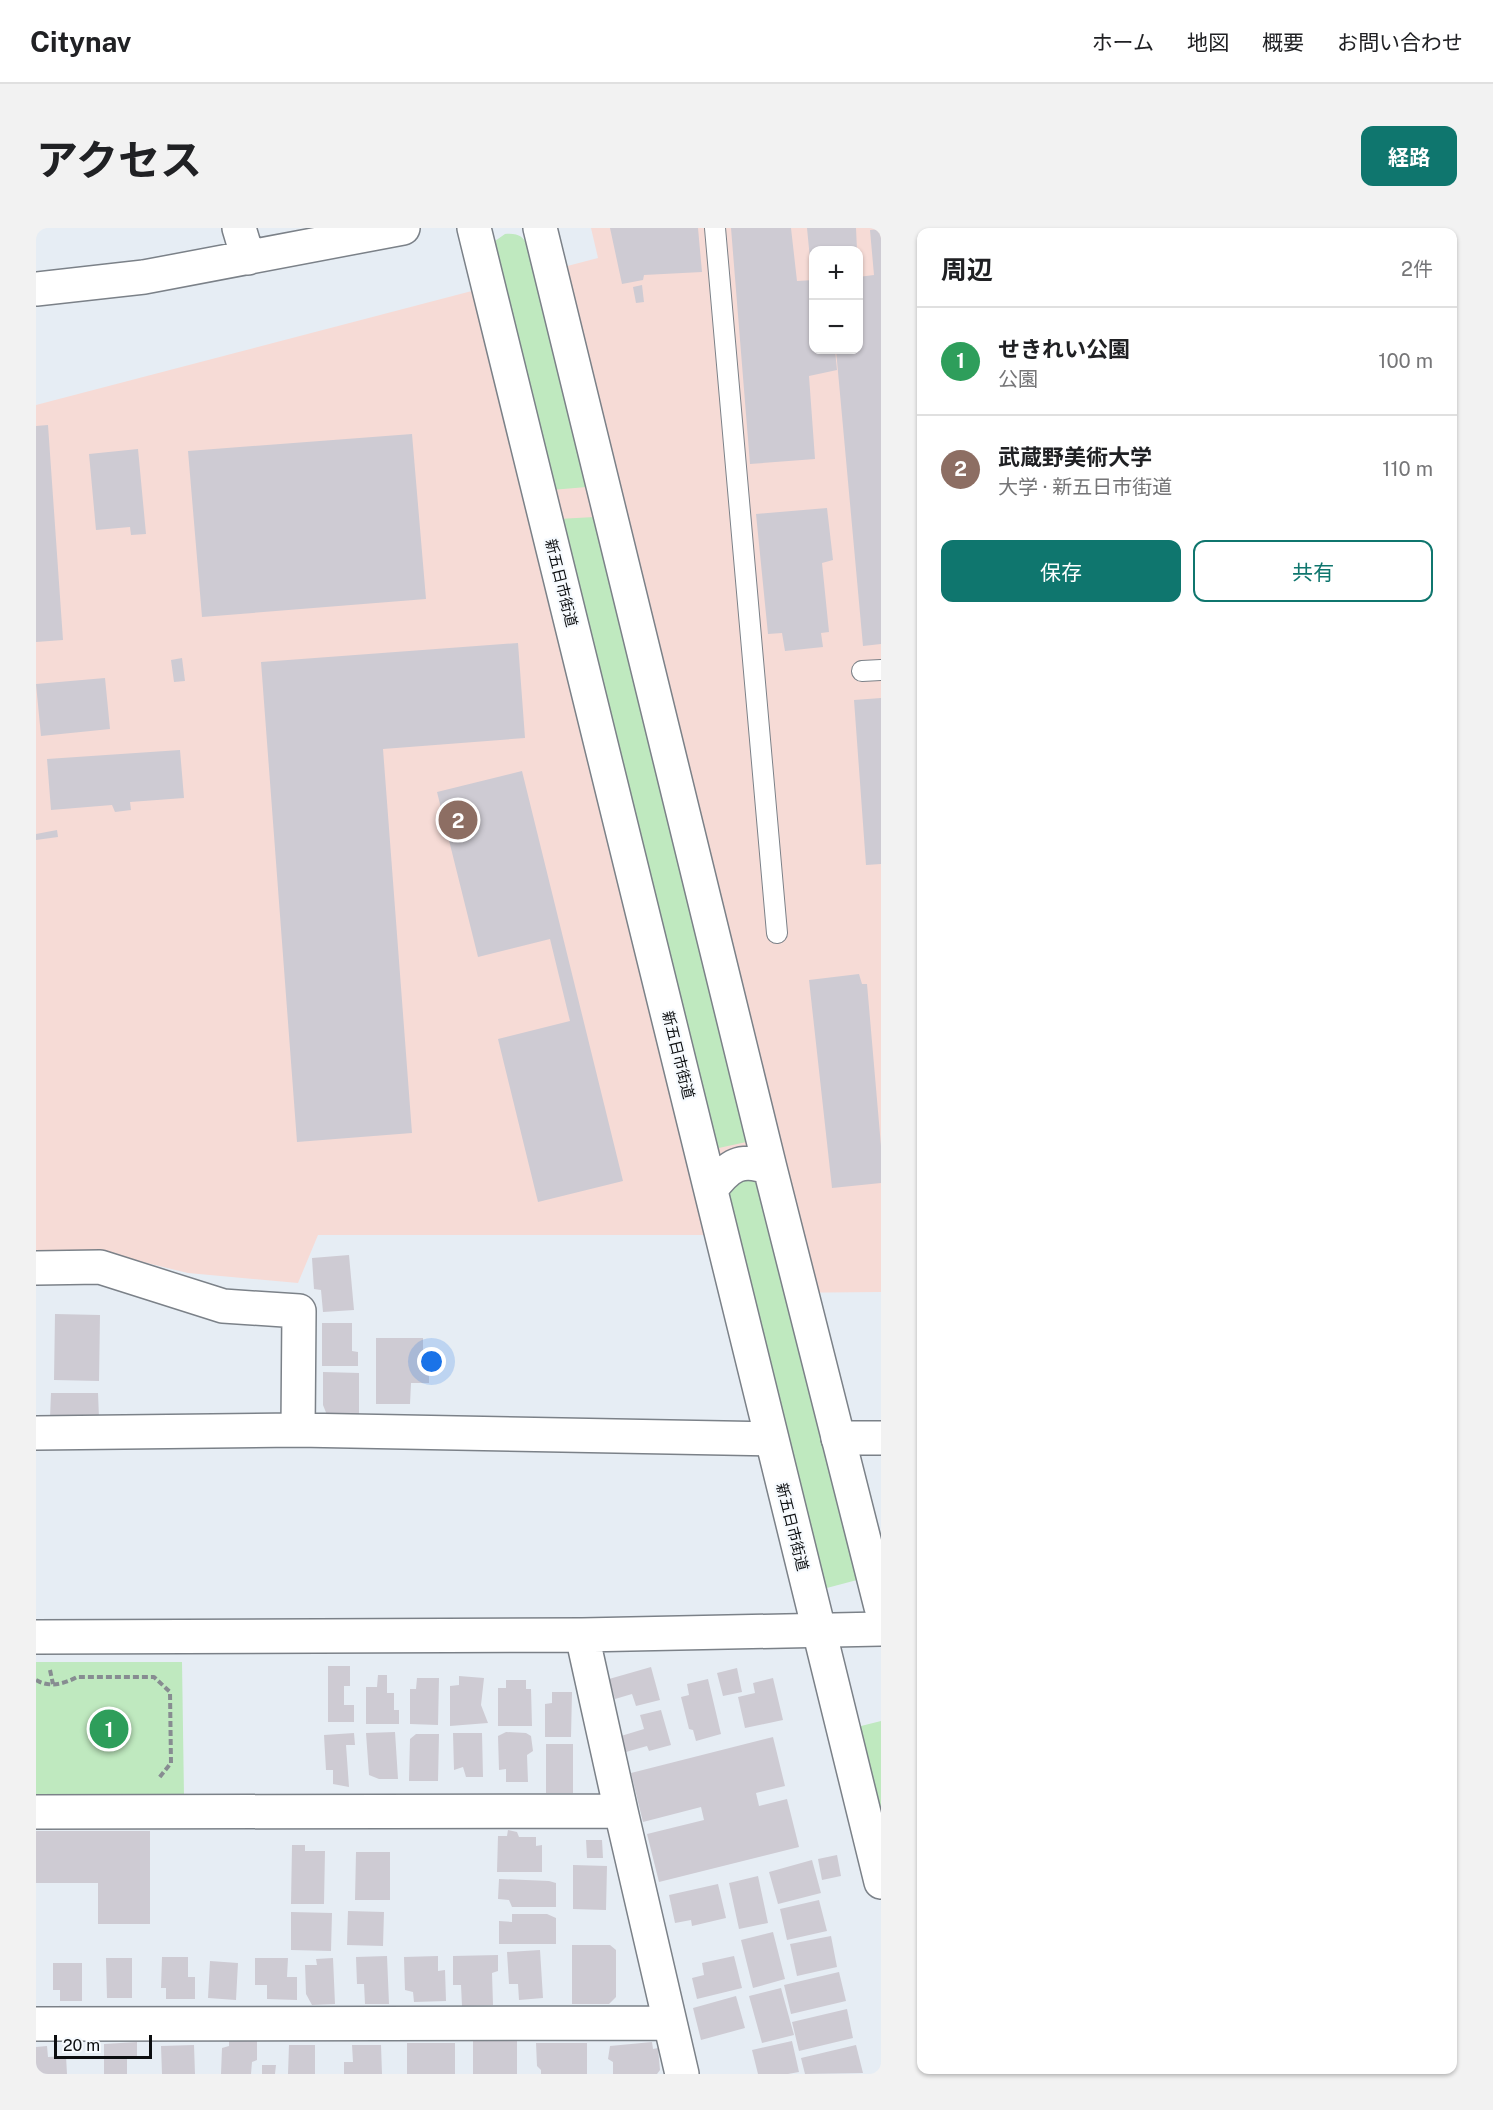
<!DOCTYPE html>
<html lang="ja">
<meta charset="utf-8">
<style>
:root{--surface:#fff;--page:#f2f2f2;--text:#202124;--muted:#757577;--line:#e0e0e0;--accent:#0f766e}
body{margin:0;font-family:"Public Sans","Noto Sans JP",sans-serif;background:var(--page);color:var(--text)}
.controls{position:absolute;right:18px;top:18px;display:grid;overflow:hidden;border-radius:12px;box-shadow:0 2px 4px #0004}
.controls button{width:54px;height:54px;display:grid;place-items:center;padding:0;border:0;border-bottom:2px solid var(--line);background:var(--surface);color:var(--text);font:30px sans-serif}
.scale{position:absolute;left:18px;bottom:15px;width:98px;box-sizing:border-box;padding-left:6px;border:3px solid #0c0e10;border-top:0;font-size:16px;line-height:21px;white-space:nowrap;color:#0c0e10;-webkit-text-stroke:4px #f6fafe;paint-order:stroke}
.you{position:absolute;left:396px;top:1134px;width:21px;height:21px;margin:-15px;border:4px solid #fff;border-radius:50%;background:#1a73e8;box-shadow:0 0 0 9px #1a73e833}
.badge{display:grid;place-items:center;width:39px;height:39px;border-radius:50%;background:var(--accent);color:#fff;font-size:20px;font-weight:700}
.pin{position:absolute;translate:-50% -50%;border:3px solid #fff;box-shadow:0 2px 6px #0006}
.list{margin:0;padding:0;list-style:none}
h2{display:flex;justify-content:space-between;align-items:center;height:78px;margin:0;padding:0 24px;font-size:26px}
h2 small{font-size:20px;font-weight:400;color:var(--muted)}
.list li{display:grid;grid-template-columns:39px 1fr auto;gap:18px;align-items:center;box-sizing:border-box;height:108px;padding:0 24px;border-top:2px solid var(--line)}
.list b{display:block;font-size:22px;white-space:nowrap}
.list p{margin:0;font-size:20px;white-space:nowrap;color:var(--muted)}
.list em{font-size:20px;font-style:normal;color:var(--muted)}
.actions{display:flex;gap:12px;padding:18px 24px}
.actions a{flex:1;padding:14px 0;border:2px solid var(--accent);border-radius:12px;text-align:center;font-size:21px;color:var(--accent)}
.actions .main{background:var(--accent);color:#fff}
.map{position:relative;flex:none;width:845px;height:1846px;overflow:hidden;border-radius:12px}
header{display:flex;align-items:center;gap:36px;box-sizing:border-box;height:84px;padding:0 30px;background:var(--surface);border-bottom:2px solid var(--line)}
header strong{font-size:28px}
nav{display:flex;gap:33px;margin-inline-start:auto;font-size:21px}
.intro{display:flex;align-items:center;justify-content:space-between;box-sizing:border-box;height:144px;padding:0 36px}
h1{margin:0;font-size:42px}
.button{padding:15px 27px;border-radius:12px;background:var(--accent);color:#fff;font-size:21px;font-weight:700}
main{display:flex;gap:36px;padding:0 36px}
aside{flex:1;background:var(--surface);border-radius:12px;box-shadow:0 2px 4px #0004}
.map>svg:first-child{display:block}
</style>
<header>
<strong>Citynav</strong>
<nav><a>ホーム</a><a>地図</a><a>概要</a><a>お問い合わせ</a></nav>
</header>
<div class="intro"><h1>アクセス</h1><a class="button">経路</a></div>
<main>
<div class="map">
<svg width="845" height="1846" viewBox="0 0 845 1846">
<rect width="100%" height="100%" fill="#e6edf4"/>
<path fill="#f6dbd6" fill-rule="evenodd" d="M555,0H845V1064L733,1065L718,1007H282L262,1055L152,1045L65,1024L0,1023V177L562,30ZM778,22H822V122H778Z"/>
<path fill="#bfe9bf" d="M469,6C482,5 488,8 492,20L551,259L515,262L456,18L459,13Z
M559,289L715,913L678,921L522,291Z
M711,947L722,954L821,1352L787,1361L690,959Z
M0,1434H146L148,1568H0Z
M845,1493V1596L821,1499Z"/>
<path fill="#cecbd3" d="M574,0H662L666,44L608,47L607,52L586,56Z
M695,0H755L761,53L778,52V122H799L801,142L773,148L779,231L714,236Z
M771,0H820L821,22H778V34L774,31Z
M845,1V416L827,418L800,122H822V49L838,47L834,2Z
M606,57L608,74L600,75L597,59Z
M12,197L27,412L0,414V198Z
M376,206L390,371L166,389L152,223Z
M102,221L110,306L95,307L94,299L60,302L53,226Z
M791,280L797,332L786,335L793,404L785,405L787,419L749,423L746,405L732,406L720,286Z
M482,415L489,510L347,521L376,905L261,914L225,434Z
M146,430L149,453L138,454L135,432Z
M69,450L74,501L5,508L0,456Z
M845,470V636L830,637L818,472Z
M144,522L148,570L94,574L95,582L79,584L76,577L15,582L11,531Z
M486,543L587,953L502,974L462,811L534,793L514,711L442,729L401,564Z
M21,602L22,609L0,612V606Z
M823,746L826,756H831L845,918V955L796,960L773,752Z
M313,1027L318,1082L287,1084L285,1062L278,1061L276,1030Z
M19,1086L64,1087L63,1153L18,1152Z
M286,1095H316V1123L322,1124V1138H286Z
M340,1110H387V1136H393V1155H375L374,1176H340Z
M287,1144L323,1145V1188L291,1187L287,1177Z
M15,1165H62L63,1190H14Z
M292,1438H314V1458H308V1477H318V1494H292Z
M615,1439L624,1472L600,1478L596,1466L579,1471L573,1451Z
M701,1440L706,1464L687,1468L681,1445Z
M342,1447H351V1465H358V1482H363V1496H330V1459H341Z
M423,1448L448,1450L445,1477L452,1495L414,1498V1458L423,1457Z
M381,1450H403L402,1497L374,1496V1461H380Z
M737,1450L747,1492L709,1500L702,1469L719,1465L717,1455Z
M672,1451L685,1506L660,1513L657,1502L653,1501L645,1469L653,1467L651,1456Z
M470,1452H490V1461H495L496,1498H462V1460H470Z
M516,1464H536L535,1509H509V1476L516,1475Z
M625,1482L635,1517L613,1523L611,1518L590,1524L585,1508L608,1501L604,1487Z
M359,1504L362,1551H343L333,1547L330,1505Z
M470,1504L490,1505L495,1508L497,1523L491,1527L492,1554H470V1541L463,1542L462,1508Z
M318,1505L319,1517H310L313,1559L297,1556V1542H290L288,1507Z
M417,1505H446L447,1549H430L427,1539L418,1542Z
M380,1506H403L402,1553H373L374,1511Z
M737,1509L749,1558L720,1565L723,1578L751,1571L763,1619L623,1654L611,1606L668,1592L665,1579L607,1594L595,1545Z
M510,1516H537V1565H510Z
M472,1602L481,1604L483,1609H500V1618L506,1617V1644H461L462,1608H471Z
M0,1603H114V1696H62V1655H0Z
M550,1612H566L567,1630H551Z
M256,1617H269V1623H289L288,1676H255Z
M320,1624H354V1672H319Z
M801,1627L805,1648L786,1652L782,1631Z
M776,1632L785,1665L742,1676L733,1644Z
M537,1637L571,1638L570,1682L537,1681Z
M722,1648L732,1695L703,1701L693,1655Z
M463,1651L513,1653L520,1655V1679H476L473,1672L462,1671Z
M682,1656L690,1690L656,1698L655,1692L639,1695L633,1667Z
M783,1672L791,1703L751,1712L744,1681Z
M312,1683L348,1684L347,1718L311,1717Z
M255,1684L296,1685L295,1723L255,1722Z
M476,1686H511L520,1690V1716H463V1693L476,1694Z
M737,1704L749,1751L717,1760L705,1712Z
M795,1708L801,1739L761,1748L754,1716Z
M536,1717H574L580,1722V1769L573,1776H536Z
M504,1722L507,1770L483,1772L482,1756H473L471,1724Z
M462,1727V1743L456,1745L457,1777L426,1778L425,1757H417V1728Z
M351,1728L353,1776H329L328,1756H321L320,1729Z
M402,1728V1743L409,1742L410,1773L378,1774L377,1764L369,1762L368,1729Z
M698,1728L706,1760L661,1771L656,1750L668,1747L666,1735Z
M126,1729H152V1749H159V1771H130V1760H125Z
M70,1730H96V1770H71Z
M219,1730H252L251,1749H261V1772L231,1771V1757H219Z
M297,1730L299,1776L276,1777L270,1766L269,1737H281L280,1731Z
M174,1733L202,1735L200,1772L172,1770Z
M17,1735H46V1773H24V1762H17Z
M803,1744L810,1773L755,1786L748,1757Z
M745,1760L758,1807L726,1815L713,1768Z
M700,1768L709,1800L665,1812L657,1780Z
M811,1781L817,1810L763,1823L756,1794Z
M193,1813H221V1832L216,1834L215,1846H185L186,1820L193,1818Z
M437,1813H481V1846H437Z
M756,1813L763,1844L752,1846H722L716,1822Z
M101,1814V1830H91V1846H68V1816Z
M616,1814L617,1821L622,1820L624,1842L621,1846H577V1834L572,1831L574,1818Z
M371,1815H419V1846H371Z
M500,1815H551V1846H505V1842L501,1838Z
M158,1817L159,1846H126L125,1818Z
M253,1817H279V1846H252Z
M316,1817H345L346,1846H308V1834H317Z
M820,1817L827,1845L769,1846L765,1830Z
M11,1818L12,1829L30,1828L31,1846H0V1819Z
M226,1837H240L239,1846H226Z"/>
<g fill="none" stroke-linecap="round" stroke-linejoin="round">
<defs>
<path id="lane" d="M679,0L741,705
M826,443L845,442"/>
<path id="street" d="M203,0L212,30
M0,61L108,49L367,0
M0,1040L64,1039L187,1078L263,1083L262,1202
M0,1205L262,1202L735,1211
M802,1210H845
M546,1407L585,1583
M0,1409L546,1407L845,1401
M0,1584L585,1583L646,1846
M0,1796L634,1795"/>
<path id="secondary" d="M438,0L845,1654
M504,0L734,940L845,1379
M675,961C693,937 705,929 734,940"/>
</defs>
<use href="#lane" stroke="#7b8188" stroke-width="22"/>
<use href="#street" stroke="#7b8188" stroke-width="36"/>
<use href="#secondary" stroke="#7b8188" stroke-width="36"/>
<path stroke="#878c91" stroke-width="4" stroke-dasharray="6 3" stroke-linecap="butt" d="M14,1442L17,1456
M0,1452C13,1460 28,1456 41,1449H118L134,1464L135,1535L123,1550"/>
<use href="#lane" stroke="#fff" stroke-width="20"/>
<use href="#street" stroke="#fff" stroke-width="33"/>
<use href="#secondary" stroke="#fff" stroke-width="33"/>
</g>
<g text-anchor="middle" stroke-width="4.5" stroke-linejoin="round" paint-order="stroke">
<g font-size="15" fill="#0c0e10" stroke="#f6fafe">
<text transform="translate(525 355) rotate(76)" y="5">新五日市街道</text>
<text transform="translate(642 827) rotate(76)" y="5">新五日市街道</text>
<text transform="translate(756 1299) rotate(76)" y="5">新五日市街道</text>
</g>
</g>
</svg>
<div class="controls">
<button>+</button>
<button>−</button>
</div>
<div class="scale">20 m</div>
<div class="you"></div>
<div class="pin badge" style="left:73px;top:1501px;background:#2e9e5b">1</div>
<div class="pin badge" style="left:422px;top:592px;background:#8d6e63">2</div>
</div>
<aside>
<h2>周辺<small>2件</small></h2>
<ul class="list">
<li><span class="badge" style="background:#2e9e5b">1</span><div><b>せきれい公園</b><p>公園</p></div><em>100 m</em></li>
<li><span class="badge" style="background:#8d6e63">2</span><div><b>武蔵野美術大学</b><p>大学 · 新五日市街道</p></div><em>110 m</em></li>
</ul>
<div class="actions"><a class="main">保存</a><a>共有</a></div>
</aside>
</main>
